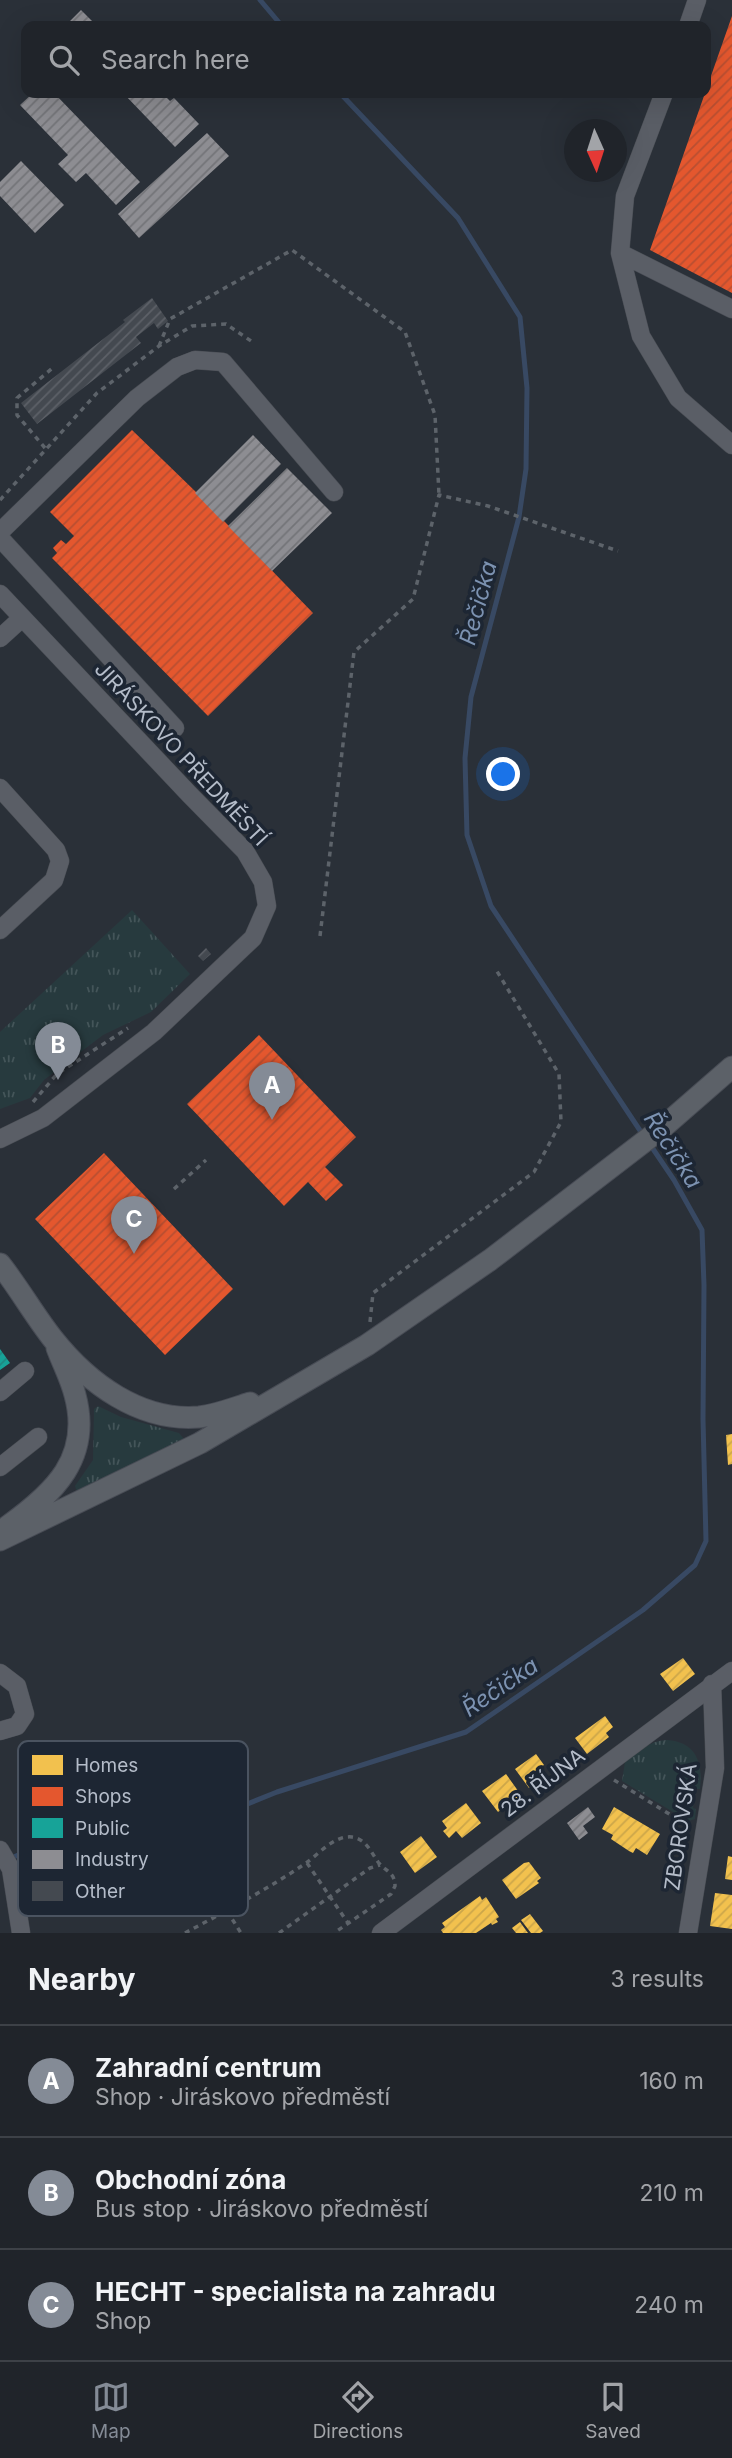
<!DOCTYPE html>
<meta charset="utf-8">
<style>
:root{--surface:#20242a;--page:#282c32;--text:#f1f3f6;--muted:#a2a4a8;--line:#3d4147;--accent:#848b96}
body{margin:0;font-family:Inter,sans-serif;background:var(--page);color:var(--text)}
.compass{position:absolute;left:564px;top:119px;width:63px;height:63px;border-radius:50%;background:var(--surface);box-shadow:0 7px 28px #0002;rotate:177deg}
.you{position:absolute;left:504px;top:775px;width:24px;height:24px;margin:-18px;border:5px solid #fff;border-radius:50%;background:#1a73e8;box-shadow:0 0 0 10px #1a73e833}
.badge{display:grid;place-items:center;width:46px;height:46px;border-radius:50%;background:var(--accent);color:#fff;font-size:23px;font-weight:700}
.pin{position:absolute;translate:-50% -58px;filter:drop-shadow(0 2px 4px #0008)}
.pin::after{content:'';position:absolute;top:37px;width:24px;height:21px;background:inherit;clip-path:polygon(0 0,100% 0,50% 100%)}
.list{margin:0;padding:0;list-style:none}
h2{display:flex;justify-content:space-between;align-items:center;height:91px;margin:0;padding:0 28px;font-size:30px}
h2 small{font-size:23px;font-weight:400;color:var(--muted)}
.list li{display:grid;grid-template-columns:46px 1fr auto;gap:21px;align-items:center;box-sizing:border-box;height:112px;padding:0 28px;border-top:2px solid var(--line)}
.list b{display:block;font-size:26px;white-space:nowrap}
.list p{margin:0;font-size:23px;white-space:nowrap;color:var(--muted)}
.list em{font-size:23px;font-style:normal;color:var(--muted)}
.icon{flex:none;width:38px;height:38px;fill:none;stroke:currentColor;stroke-width:2;stroke-linecap:round;stroke-linejoin:round}
.map{position:relative;flex:none;width:732px;height:1933px;overflow:hidden}
.search{position:absolute;background:var(--surface);box-shadow:0 7px 28px #0002;left:21px;right:21px;top:21px;height:77px;display:flex;align-items:center;gap:18px;box-sizing:border-box;padding:0 24px;border-radius:14px;color:var(--muted);font-size:26px}
.sheet{height:427px;background:var(--surface)}
nav{display:flex;justify-content:space-around;align-items:center;box-sizing:border-box;height:98px;border-top:2px solid var(--line);background:var(--surface);font-size:19px;color:var(--muted)}
nav a{display:grid;justify-items:center;gap:4px}
nav .on{color:var(--accent)}
.map>svg:first-child{display:block}
</style>
<div class="map">
<svg width="732" height="1933" viewBox="0 0 732 1933">
<defs>
<pattern id="grass-tufts" width="24" height="20" patternUnits="userSpaceOnUse" patternTransform="scale(1.75)"><rect width="24" height="20" fill="#273a3e"/><path d="M3 7l-1-3M5 7V3M7 7l1-3M15 17l-1-3M17 17v-4M19 17l1-3" fill="none" stroke="#445559"/></pattern>
<pattern id="homes-hatch" width="6" height="6" patternUnits="userSpaceOnUse" patternTransform="scale(1.75)"><rect width="6" height="6" fill="#f2c14e"/><path d="M-1 1l2-2M0 6l6-6M5 7l2-2" fill="none" stroke="#cca64a"/></pattern>
<pattern id="shops-hatch" width="6" height="6" patternUnits="userSpaceOnUse" patternTransform="scale(1.75)"><rect width="6" height="6" fill="#e4572e"/><path d="M-1 1l2-2M0 6l6-6M5 7l2-2" fill="none" stroke="#b84f32"/></pattern>
<pattern id="public-hatch" width="6" height="6" patternUnits="userSpaceOnUse" patternTransform="scale(1.75)"><rect width="6" height="6" fill="#17a398"/><path d="M-1 1l2-2M0 6l6-6M5 7l2-2" fill="none" stroke="#1f8881"/></pattern>
<pattern id="industry-hatch" width="6" height="6" patternUnits="userSpaceOnUse" patternTransform="scale(1.75)"><rect width="6" height="6" fill="#8d8d92"/><path d="M-1 1l2-2M0 6l6-6M5 7l2-2" fill="none" stroke="#737478"/></pattern>
<pattern id="building-hatch" width="6" height="6" patternUnits="userSpaceOnUse" patternTransform="scale(1.75)"><rect width="6" height="6" fill="#444950"/><path d="M-1 1l2-2M0 6l6-6M5 7l2-2" fill="none" stroke="#5d6168"/></pattern>
</defs>
<rect width="100%" height="100%" fill="#2a3038"/>
<path fill="url(#grass-tufts)" d="M132,910L190,974L151,1012L103,1035L44,1080L30,1098L0,1109V1032Z
M98,1406L121,1417L179,1433L184,1439L77,1492L75,1486L93,1460L94,1409Z
M667,1740C697,1742 703,1764 700,1789H696L693,1808L696,1809L695,1819L688,1821L622,1781L625,1762C639,1751 649,1741 667,1740Z"/>
<path fill="url(#homes-hatch)" d="M732,1434V1464L728,1465L726,1435Z
M683,1658L695,1674L673,1691L660,1674Z
M605,1716L613,1727L606,1733L609,1737L587,1754L575,1738Z
M536,1754L544,1765L531,1774L537,1782L529,1788L515,1769Z
M506,1774L521,1795L498,1812L482,1791Z
M466,1803L481,1823L462,1838L456,1831L449,1838L443,1831L447,1828L442,1821Z
M614,1807L660,1834L647,1855L636,1848L633,1853L629,1851L611,1839L613,1835L602,1829Z
M421,1836L437,1857L415,1873L400,1852Z
M728,1856L732,1857V1880L725,1879Z
M529,1862L541,1878L537,1881L539,1883L516,1899L502,1880L524,1863Z
M715,1893L732,1895V1929L710,1926Z
M480,1896L482,1900L486,1897L499,1917L496,1919L498,1922L492,1925L491,1923L476,1933H443L441,1930L445,1927L442,1923Z
M530,1914L543,1931L540,1933H531L521,1920Z
M520,1922L528,1933H516L512,1928Z"/>
<path fill="url(#shops-hatch)" d="M732,16V293L650,250Z
M132,430L196,492L313,613L208,716L52,558L57,553L53,548L61,540L66,544L74,536L50,512Z
M259,1035L356,1137L325,1167L343,1185L326,1201L308,1182L284,1206L187,1104Z
M104,1153L233,1289L165,1355L35,1219Z"/>
<path fill="url(#public-hatch)" d="M0,1349L10,1363L0,1370Z"/>
<path fill="url(#industry-hatch)" d="M81,10L97,26H71L68,23Z
M33,93H54L140,182L116,205L86,173L76,182L58,164L68,155L20,105Z
M123,93H162L170,101L174,98L199,124L175,147Z
M207,133L229,156L139,238L118,214Z
M21,161L64,205L35,233L0,196V182Z
M253,435L281,464L223,522L195,493Z
M287,468L332,513L272,571L228,526Z
M588,1807L595,1817L583,1826L588,1833L579,1840L567,1823Z"/>
<g fill="none" stroke-linecap="round" stroke-linejoin="round">
<path stroke="#384963" stroke-width="5" d="M260,0L282,26
M340,93L458,218L520,317L527,388L526,469L519,517L471,697L465,758L467,835L491,906L643,1135
M9,1859L23,1853L151,1843L277,1792L466,1732L643,1610L695,1565L706,1541L703,1419L704,1285L702,1230L674,1180L649,1143"/>
</g>
<path fill="url(#building-hatch)" d="M152,298L168,321L158,329L154,323L136,337L141,343L37,424L21,403L125,322L123,320Z
M206,948L211,954L203,961L198,956Z"/>
<g fill="none" stroke-linecap="round" stroke-linejoin="round">
<defs>
<path id="minor" d="M688,26L697,0
M664,93L625,196L620,253L641,336L678,398L732,445
M620,253L732,309
M0,532L137,398L177,367L195,360L223,362L334,492
M0,538L175,728
M0,594L190,795L245,851L263,882L267,906L253,938L154,1032L43,1118L0,1139
M0,638L22,618
M0,788L56,850L60,861L54,880L0,930
M0,1392L25,1371
M0,1467L38,1437
M0,1673L17,1686L25,1714L17,1726L0,1731
M0,1850L11,1869L21,1933
M381,1933L732,1671
M688,1933L715,1768L712,1684"/>
<path id="major" d="M0,1264C19,1288 34,1315 53,1339C88,1383 140,1422 199,1417C217,1415 234,1408 250,1403
M8,1526C54,1493 92,1458 75,1395C71,1379 63,1364 57,1348
M0,1540L200,1443L367,1345L490,1260L662,1128L732,1067"/>
</defs>
<use href="#minor" stroke="#484c53" stroke-width="19"/>
<use href="#major" stroke="#484c55" stroke-width="23"/>
<path stroke="#5d636a" stroke-width="3.5" stroke-dasharray="5 5" stroke-linecap="butt" d="M159,346L170,319L292,250L405,332L435,415L439,495
M45,448L17,415V398L55,366
M0,500L97,393L159,346L192,326L226,324L254,343
M320,936L354,652L413,599L439,495L488,506L618,551
M33,1102L57,1074L128,1028
M174,1189L206,1160
M370,1322L373,1293L534,1172L561,1122L559,1074L495,968
M614,1780L687,1825
M307,1863L348,1923
M227,1911L241,1933
M185,1933C226,1911 268,1889 306,1863C319,1854 334,1835 352,1837C366,1839 371,1852 378,1862C385,1871 395,1872 395,1886L391,1894L334,1933
M279,1933L370,1868L380,1865"/>
<use href="#minor" stroke="#5a5e66" stroke-width="18"/>
<use href="#major" stroke="#5c6168" stroke-width="21"/>
</g>
<g text-anchor="middle" stroke-width="7" stroke-linejoin="round" paint-order="stroke">
<g font-size="21" fill="#b4bcc9" stroke="#1d2633">
<text transform="translate(181 754) rotate(47)" y="7">JIRÁSKOVO PŘEDMĚSTÍ</text>
<text transform="translate(543 1783) rotate(-37)" y="7">28. ŘÍJNA</text>
<text transform="translate(681 1827) rotate(-82)" y="7">ZBOROVSKÁ</text>
</g>
<g font-size="23" font-style="italic" fill="#7c92b1" stroke="#1d2633">
<text transform="translate(478 603) rotate(-75)" y="8">Řečička</text>
<text transform="translate(673 1150) rotate(57)" y="8">Řečička</text>
<text transform="translate(500 1687) rotate(-34)" y="8">Řečička</text>
</g>
</g>
<rect x="18" y="1741" width="230" height="175" rx="10" fill="#1d2633" stroke="#4a5360" stroke-width="2"/>
<rect x="32" y="1755" width="31" height="20" fill="#f2c14e"/>
<rect x="32" y="1787" width="31" height="19" fill="#e4572e"/>
<rect x="32" y="1818" width="31" height="20" fill="#17a398"/>
<rect x="32" y="1850" width="31" height="19" fill="#8d8d92"/>
<rect x="32" y="1881" width="31" height="20" fill="#444950"/>
<g font-size="19" fill="#b4bcc9">
<text x="75" y="1772">Homes</text>
<text x="75" y="1803">Shops</text>
<text x="75" y="1835">Public</text>
<text x="75" y="1866">Industry</text>
<text x="75" y="1898">Other</text>
</g>
</svg>
<svg class="compass" viewBox="-18 -18 36 36"><path d="M0-13l5 13h-10z" fill="#e53935"/><path d="M0 13l5-13h-10z" fill="#a2a4a8"/></svg>
<div class="you"></div>
<div class="pin badge" style="left:272px;top:1120px">A</div>
<div class="pin badge" style="left:58px;top:1080px">B</div>
<div class="pin badge" style="left:134px;top:1254px">C</div>
<div class="search"><svg class="icon" aria-label="search" viewBox="0 0 24 24"><circle cx="10" cy="10" r="6"/><path d="M15 15l6 6"/></svg>Search here</div>
</div>
<section class="sheet">
<h2>Nearby<small>3 results</small></h2>
<ul class="list">
<li><span class="badge">A</span><div><b>Zahradní centrum</b><p>Shop · Jiráskovo předměstí</p></div><em>160 m</em></li>
<li><span class="badge">B</span><div><b>Obchodní zóna</b><p>Bus stop · Jiráskovo předměstí</p></div><em>210 m</em></li>
<li><span class="badge">C</span><div><b>HECHT - specialista na zahradu</b><p>Shop</p></div><em>240 m</em></li>
</ul>
</section>
<nav>
<a class="on"><svg class="icon" aria-label="map" viewBox="0 0 24 24"><path d="M3 6l6-2 6 2 6-2v14l-6 2-6-2-6 2zM9 4v14M15 6v14"/></svg>Map</a>
<a><svg class="icon" aria-label="directions" viewBox="0 0 24 24"><path d="M12 3l9 9-9 9-9-9zM9 14v-3h6M13 9l2 2-2 2"/></svg>Directions</a>
<a><svg class="icon" aria-label="saved" viewBox="0 0 24 24"><path d="M7 4h10v16l-5-4-5 4z"/></svg>Saved</a>
</nav>
